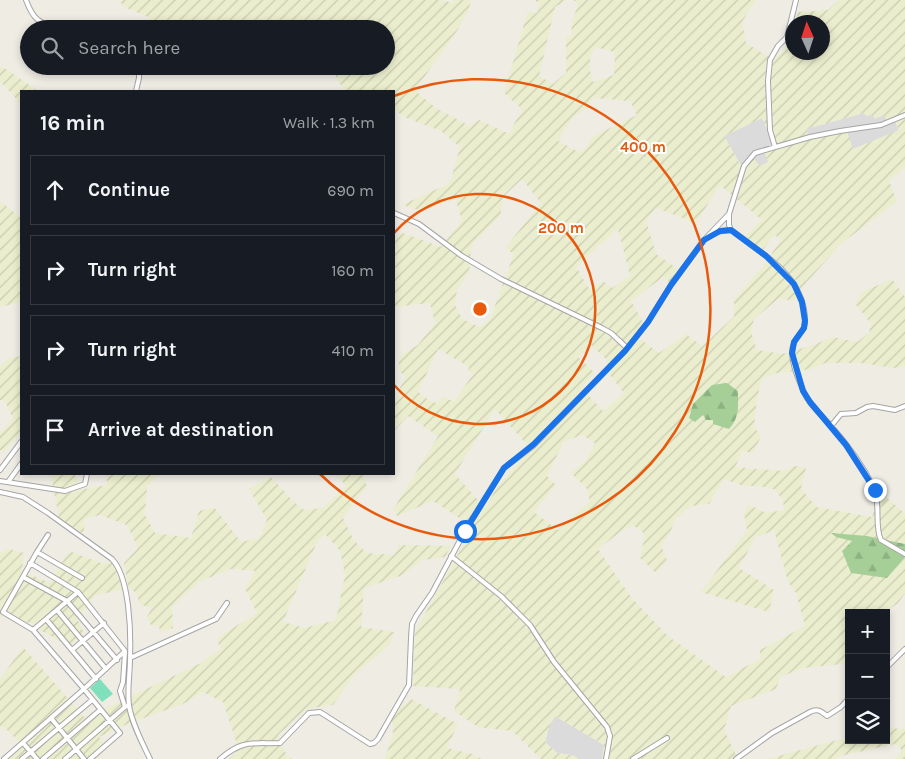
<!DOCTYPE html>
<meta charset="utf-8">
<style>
:root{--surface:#171b24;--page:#20242c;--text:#f1f3f6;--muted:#9ea1a6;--line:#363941}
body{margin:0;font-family:Karla,sans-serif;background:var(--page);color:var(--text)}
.controls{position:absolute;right:15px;bottom:15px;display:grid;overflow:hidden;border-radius:0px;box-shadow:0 2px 8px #0003}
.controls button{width:45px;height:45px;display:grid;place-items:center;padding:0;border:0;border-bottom:1px solid var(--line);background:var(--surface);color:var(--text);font:25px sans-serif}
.compass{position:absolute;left:785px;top:15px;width:45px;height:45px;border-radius:50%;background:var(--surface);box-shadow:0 2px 8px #0003;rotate:357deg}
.stop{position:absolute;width:15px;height:15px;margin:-11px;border:4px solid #1a73e8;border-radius:50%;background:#fff}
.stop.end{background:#1a73e8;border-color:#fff;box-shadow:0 1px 5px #0008}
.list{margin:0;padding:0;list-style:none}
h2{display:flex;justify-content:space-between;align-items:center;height:65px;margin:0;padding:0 20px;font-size:21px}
h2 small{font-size:16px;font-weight:400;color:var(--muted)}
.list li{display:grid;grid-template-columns:32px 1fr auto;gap:15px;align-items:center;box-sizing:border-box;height:70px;margin:0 10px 10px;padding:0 10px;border:1px solid var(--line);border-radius:0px}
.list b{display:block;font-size:19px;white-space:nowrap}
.list em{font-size:16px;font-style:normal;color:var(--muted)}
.icon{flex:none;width:28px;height:28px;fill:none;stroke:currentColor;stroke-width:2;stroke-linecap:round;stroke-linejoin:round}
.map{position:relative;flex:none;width:905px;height:759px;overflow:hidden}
.search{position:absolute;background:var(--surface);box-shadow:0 2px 8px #0003;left:20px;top:20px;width:375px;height:55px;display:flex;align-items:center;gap:12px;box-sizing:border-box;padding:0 18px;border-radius:28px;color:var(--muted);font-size:19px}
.panel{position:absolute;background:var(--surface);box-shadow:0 2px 8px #0003;left:20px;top:90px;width:375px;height:385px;border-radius:0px}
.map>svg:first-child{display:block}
</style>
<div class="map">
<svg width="905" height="759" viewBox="0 0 905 759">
<defs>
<pattern id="farmland-furrows" width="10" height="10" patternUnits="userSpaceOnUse" patternTransform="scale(1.25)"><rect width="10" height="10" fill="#ebeece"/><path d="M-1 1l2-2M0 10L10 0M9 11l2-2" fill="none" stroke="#c9ccb0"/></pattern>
<pattern id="forest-firs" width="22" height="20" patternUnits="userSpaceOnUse" patternTransform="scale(1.25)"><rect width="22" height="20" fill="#a6cf98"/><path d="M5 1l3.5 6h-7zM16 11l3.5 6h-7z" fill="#8eb183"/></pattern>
</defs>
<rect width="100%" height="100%" fill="#efece4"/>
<path fill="#dcdbdb" d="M864,113L884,115L894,119L899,131L853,149L808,136L806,129Z
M762,118L775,147L768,162L760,167L752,158L746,165L740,164L724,136Z
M555,716L604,745L602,759H580L571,755L557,753L545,742L549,727Z"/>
<path fill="url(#farmland-furrows)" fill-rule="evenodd" d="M121,0H441L453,3L454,0H471L468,12L452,39L416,88L419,94L436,108L470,126L479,120L509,134L522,109L504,93L528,11L537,13L539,4L535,0H567L555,7L539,76L553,84L566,73V37L571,36L572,22L578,5L574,0H756L742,22L746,43L774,60L790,43L792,32V52H822V22H795L798,12L828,10L839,0H905V167L889,181L897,202L843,242L804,285L794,301L779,298L754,319L751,332L757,350L782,354L810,346L833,337L857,342L869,333L871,324L856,305L860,293L892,279L905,297V366L894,368L860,363H825L812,369L777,373L762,379L757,398L754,426L761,437L753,453L743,451L735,467L782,471L794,466L806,468L801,488L816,507L872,517L880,491L905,514V544L867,536L832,534L852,541L848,546L902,561L905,557V594L897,604L883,613H849V644L843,664L803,668L780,677L776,689L731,706L724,730L738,759H602L604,745L555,716L549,727L545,742L557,753L571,755L580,759H541L512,731L478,727L454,711L460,689L413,686L415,632L473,527L433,501L397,516L393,510L438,436L408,416L394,431V402L405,377L398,369L400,356L418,345L435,323L430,303L394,307V238L403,233L441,247L462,220L455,198L422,211L402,205L450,183L460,147L441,131L404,117L394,109V91H347L343,89L330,66H386V29H186L174,23L161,29L148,17L122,6ZM595,47L615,52L614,75L593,82L590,71V59ZM593,98L630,101L637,115L594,136L581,153L558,141L573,117L587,108ZM864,113L866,116L872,115L875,119L884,115L887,121L894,119L899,130L853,149L846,128L808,135L806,129ZM762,118L775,147L764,151L768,162L760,166L752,157L746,165L740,164L724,136ZM522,179L541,203L505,248L514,254L490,319L480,327L462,319L455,305L457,289L469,273L471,246L500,216L504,196ZM720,185L762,220L745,236L762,251L774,235L782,239L763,266L734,300V317L702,346L686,334L659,353L640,339L642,320L631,301L663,277L670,283L678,269L656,254L646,221L656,208L696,223ZM618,229L630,276L612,288L603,281L590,290L576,267ZM591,345L606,359L610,375L624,393L603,411L589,396L584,385L595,373L578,357ZM438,349L469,367L468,371L473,374L454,402L443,396L437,403L430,401L418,392ZM495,409L531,449L497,487L485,508L455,474ZM582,435L595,443L586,460L571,473L587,489L590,501L558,530L534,512L556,485L547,476L564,441ZM724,479L743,486H759L774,489L783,500L784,510L766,513L748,504L744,514L747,530L701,592L769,612L774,590L739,568L755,538L774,530L788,582L796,593L805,626L760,650V659L726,677L668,636L631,597L598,549L619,533L633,525L645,534L640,558L656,573L667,561L661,545L669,535L675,520L691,506L709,504Z
M0,67H3L38,91H21V104L0,81Z
M0,201L21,218V302L0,307Z
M21,356V432L4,452L0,450V433L13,419L5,401L0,400V365L10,358Z
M53,474H75L79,490L107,485V474H158L147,487L145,515L155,533L191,538L199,511L214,507L241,542L259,538L267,520L249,489L271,477L293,501L304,510L323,508L346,486L336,474H362L367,486L343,518L353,539L366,553L394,555L399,545L451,546L445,557L422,560L403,575L364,588L361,627L394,632L390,645L354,675L333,705L306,709L278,735L287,756L292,759H229L237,752L236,741L223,702L203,692L183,704L127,724L99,737L107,749L96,759H7L23,746L5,728L0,727V679L23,647L85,718L199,664L220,649L217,638L257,613L245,589L255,571L230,569L199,582L172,607L173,628L160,632L159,626L151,625L147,617L152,608L141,605L135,592L128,587L124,563L138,548L127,525L100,515L84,519V534L59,518L51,476ZM325,534L340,551L345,575L336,620L305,628L283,622L317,542Z
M9,549L24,553L22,571L50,583L69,551L101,563L113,562L119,570L122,590L95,595L77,619L84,633L69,646L40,630L39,625L0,616V553Z
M411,699L458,724L447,748L472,754L482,759H385L393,733L391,716Z
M886,728L905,729V759H896L902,750L895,744L840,756L835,759H767L849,737V740H886Z"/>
<path fill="url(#forest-firs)" d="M727,383L738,391C738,406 740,417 729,429L713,424V420H706L703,415L695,422L689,418L693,404L712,385Z
M831,533L867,536L905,544V557L887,578L851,573L842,551L852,541L836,537Z"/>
<path fill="#80e0be" d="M100,679L113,694L102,702L90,688Z"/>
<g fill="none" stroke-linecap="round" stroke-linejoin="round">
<defs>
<path id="minor" d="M26,0C33,19 38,22 57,29
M136,91L139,78V66
M905,115L881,125L840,131L810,137L755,153L744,166L729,214V225L731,230C759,252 797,271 804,309C805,315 806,321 804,327C802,333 796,337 794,343C788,356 798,378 803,390C809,405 821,414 831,426C847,444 863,466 874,488C881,505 874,526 881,540L905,554
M775,147L770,130L768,81L770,60L778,46L787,37L796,0
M394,213L419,224L462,256L501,279L602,328L611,333L627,348
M708,237L715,232L731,230
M831,426L841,414L856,413L867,407L873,406L895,410L905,406
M0,470L21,442
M0,481L65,491L85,484L87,474
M8,482L21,464
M0,492L23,497L48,513L112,559C130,578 131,633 130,659C130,674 127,690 129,705C131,722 143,744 150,759
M37,552L48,535
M451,556L501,596L530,625L554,662L607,727L610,736L606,759
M30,563L78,592
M23,577L67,601L117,660
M78,592L125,651L84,689L33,630Z
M57,610L106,669
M46,619L96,679
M33,630L3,612L37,552L82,578
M72,650L104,623
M125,652L123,682L120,691L125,707L127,706
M130,658L216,619L227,603
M886,668L905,649
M51,718L84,759
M23,743L37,759
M4,759L84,689L120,733L90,759
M22,759L92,700
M43,759L100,710
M65,759L125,707
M220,759C243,739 253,744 280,743L309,713L320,712L370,744L374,743L378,739L409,685L411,638L412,624L416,616L432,593L465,531L504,468L534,445L625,351L648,322L671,285L704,240L729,214
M633,759L667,738
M736,759L772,733L810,712C817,708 821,711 827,716L841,707L849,698"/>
</defs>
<use href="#minor" stroke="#a5a5a5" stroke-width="6"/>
<use href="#minor" stroke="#fff" stroke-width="4"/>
</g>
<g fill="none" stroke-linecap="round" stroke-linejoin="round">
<path stroke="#1a73e8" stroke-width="6" d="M465,531L504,468L534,444L625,351L648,322L671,285L704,240L720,231L731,230L766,256L794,284L802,302L805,321L804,328L794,342L792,353L803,391L810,402L846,445L875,490"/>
</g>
<g fill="none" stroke="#e8590c" stroke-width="2.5">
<path d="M394 233A115 115 0 1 1 394 385"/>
<path d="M394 96A230 230 0 1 1 320 474"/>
</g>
<circle cx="480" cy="309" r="8" fill="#e8590c" stroke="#fff" stroke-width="2.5"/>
<g font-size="15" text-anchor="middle" font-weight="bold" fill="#e8590c" stroke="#fff" stroke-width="4" stroke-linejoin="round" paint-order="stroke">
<text x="643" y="152">400 m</text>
<text x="561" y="233">200 m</text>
</g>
</svg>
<div class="controls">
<button>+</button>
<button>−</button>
<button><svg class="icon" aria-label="layers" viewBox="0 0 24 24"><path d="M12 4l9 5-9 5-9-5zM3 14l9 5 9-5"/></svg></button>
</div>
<svg class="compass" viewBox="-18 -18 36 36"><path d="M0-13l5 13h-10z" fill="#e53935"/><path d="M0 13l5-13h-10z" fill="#9ea1a6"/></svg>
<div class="stop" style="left:465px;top:531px"></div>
<div class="stop end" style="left:875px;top:490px"></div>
<div class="search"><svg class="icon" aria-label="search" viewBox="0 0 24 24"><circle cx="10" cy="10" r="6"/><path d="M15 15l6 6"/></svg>Search here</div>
<section class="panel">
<h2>16 min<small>Walk · 1.3 km</small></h2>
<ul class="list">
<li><svg class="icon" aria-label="ahead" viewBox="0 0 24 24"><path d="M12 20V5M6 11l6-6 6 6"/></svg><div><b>Continue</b></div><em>690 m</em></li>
<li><svg class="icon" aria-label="right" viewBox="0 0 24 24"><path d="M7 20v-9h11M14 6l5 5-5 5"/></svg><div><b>Turn right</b></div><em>160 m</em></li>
<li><svg class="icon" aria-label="right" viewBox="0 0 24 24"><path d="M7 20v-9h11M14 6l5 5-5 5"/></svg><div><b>Turn right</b></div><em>410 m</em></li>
<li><svg class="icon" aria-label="arrive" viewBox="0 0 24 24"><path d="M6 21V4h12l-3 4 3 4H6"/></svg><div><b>Arrive at destination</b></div></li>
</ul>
</section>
</div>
